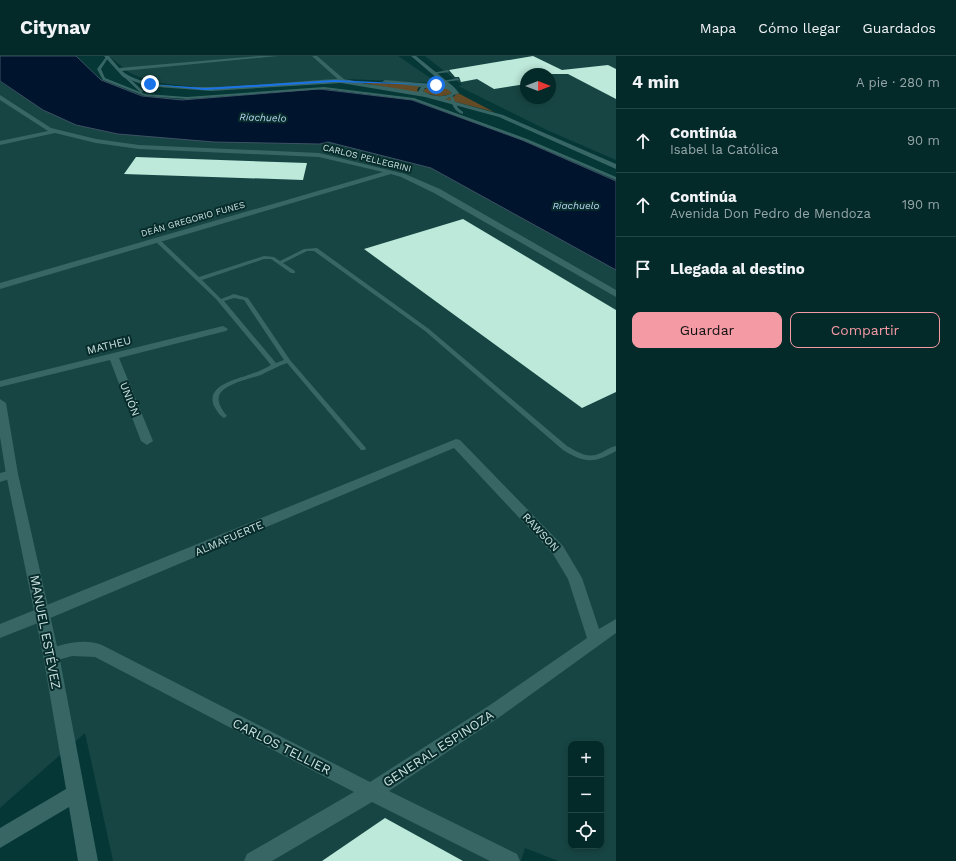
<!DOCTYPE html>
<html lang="es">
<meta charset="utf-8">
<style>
:root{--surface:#032928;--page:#113534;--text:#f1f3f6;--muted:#97a6a8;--line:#244545;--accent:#f49aa5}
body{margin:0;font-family:"Work Sans",sans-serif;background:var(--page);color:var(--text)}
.controls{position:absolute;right:12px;bottom:12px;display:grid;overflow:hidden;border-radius:8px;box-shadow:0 2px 6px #0003}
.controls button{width:36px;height:36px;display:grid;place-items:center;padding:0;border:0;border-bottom:1px solid var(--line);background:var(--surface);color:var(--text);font:20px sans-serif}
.compass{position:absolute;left:520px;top:12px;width:36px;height:36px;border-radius:50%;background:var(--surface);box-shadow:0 2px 6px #0003;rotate:90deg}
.stop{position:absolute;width:12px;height:12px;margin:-9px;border:3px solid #1a73e8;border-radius:50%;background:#fff}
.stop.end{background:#1a73e8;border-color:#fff;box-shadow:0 1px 4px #0008}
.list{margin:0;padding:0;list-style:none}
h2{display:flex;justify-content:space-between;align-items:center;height:52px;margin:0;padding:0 16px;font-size:17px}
h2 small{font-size:13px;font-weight:400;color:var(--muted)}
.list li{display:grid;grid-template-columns:26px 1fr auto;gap:12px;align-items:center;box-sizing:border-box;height:64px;padding:0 16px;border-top:1px solid var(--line)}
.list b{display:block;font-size:15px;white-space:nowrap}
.list p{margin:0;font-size:13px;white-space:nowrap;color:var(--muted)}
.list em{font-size:13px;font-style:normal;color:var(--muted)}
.actions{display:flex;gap:8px;padding:12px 16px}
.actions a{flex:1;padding:9px 0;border:1px solid var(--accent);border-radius:8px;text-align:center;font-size:14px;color:var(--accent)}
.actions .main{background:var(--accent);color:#111}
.icon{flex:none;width:22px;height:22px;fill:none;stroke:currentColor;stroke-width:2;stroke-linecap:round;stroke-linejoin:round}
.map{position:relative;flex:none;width:616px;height:805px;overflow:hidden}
header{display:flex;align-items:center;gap:24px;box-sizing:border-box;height:56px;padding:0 20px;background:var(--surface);border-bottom:1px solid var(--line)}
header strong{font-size:19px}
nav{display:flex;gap:22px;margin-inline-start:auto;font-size:14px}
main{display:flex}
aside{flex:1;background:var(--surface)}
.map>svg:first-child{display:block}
</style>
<header>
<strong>Citynav</strong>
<nav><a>Mapa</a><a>Cómo llegar</a><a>Guardados</a></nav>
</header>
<main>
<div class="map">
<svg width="616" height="805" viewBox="0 0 616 805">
<rect width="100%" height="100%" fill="#043736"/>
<path fill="#174543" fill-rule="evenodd" d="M109,0H398L438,27L347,23L218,34L152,26L130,17Z
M425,0H616V104L549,75L458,30L462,29ZM526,18H550V42H526Z
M0,26L43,54L320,88L328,86L431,112L616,214V805H558L525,792L521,805H113L85,677L0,752ZM571,688H601V790H571Z"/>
<path fill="#654a26" d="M357,26L427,29L419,31L417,34L419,37Z
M427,32H447L452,37C444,42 432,40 424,36L423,34Z
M458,37L494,56L441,42L453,41Z"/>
<path fill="#00142d" stroke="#3d5263" d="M0,0H76L101,24L142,40L182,44L319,33L412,44L522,84L616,125V214L431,112L328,86L320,88L214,86L118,78L76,69L43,54L0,25Z"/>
<path fill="#bde9da" d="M533,0L562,14L608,9L616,13V43L568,18H526V28L494,33L477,23L461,26L459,21H455L449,14Z
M136,101L307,107L303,124L124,118Z
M463,163L616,254V336L582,352L364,193Z
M385,762L463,805H322Z"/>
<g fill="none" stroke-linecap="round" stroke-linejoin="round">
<path fill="#386664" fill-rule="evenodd" d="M106,1L108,2L101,13L105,22L140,36L123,20L126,19L143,35L142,37L146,38L187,41L324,31L414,42L527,83L616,121V124L525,85L413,44L324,33L187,43L145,40L103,24L97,13Z
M448,14L449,16L434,18L432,17Z
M458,22L459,24L445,26L443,25Z
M450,39H452L458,52L463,56V58C454,56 451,47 450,39Z
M155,183H159L199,221L264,200L274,201L280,205L304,193L317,192L429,273L567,390C579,397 588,403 601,397C606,394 611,391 616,390V395C593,408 585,407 563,394L425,275L314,195H307L283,207L295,215V217H291L271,203H264L202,224L221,243L234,238L248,242L290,304L366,392L365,394H361L287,307C278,310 269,315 261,319C250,323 223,328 219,340C217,347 223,355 227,360L224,362C220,360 217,355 214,350C205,329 238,323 251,318C258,316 264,313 271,309L216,243L155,185ZM234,242L244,244L284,304L276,307L224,245Z"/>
<path fill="#386664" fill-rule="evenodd" d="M312,0H317L345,24V26H341Z
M0,39L51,72L96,83L139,89L319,97L405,118L440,133L616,234V241L434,137L401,121L391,118L0,233V227L383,116L319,101L139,93L96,87L55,77L0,89V85L48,75L0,44Z
M223,270L228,273L226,275L119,302L153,385L147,389L141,385L110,304L0,331V325Z
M456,383L460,384L563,490L582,522L599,573L616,563V577L501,660L389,735L517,798L520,805H490L372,746L272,805H244L247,798L354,736L95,601L72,600L51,606L46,604L43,599L46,594C63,588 84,582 102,589L370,726L490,649L587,582L568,523L553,498L454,392L48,563L0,582V568Z
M12,414L16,415L18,418L16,421L0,426V417Z"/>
<path fill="#386664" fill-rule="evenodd" d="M104,0H109L119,12L259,0H278L122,15C157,45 292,24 340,23C348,23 358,26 367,28C384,30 401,33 418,36L421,31L382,26L385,24L445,29L411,0H416L454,31L459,37L445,43L503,59L616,108V113L499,61L425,41L341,27L211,35L158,31L141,28L123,21ZM425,32L447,33L452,37C443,42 432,41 423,35Z
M0,343L6,347L18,418L59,599L98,805H78L69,751L0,792V772L66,733L43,599L6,418L0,381Z"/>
</g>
<path fill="#1a73e8" d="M334,24L437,29L334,26L205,34L148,28L205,32Z"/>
<g text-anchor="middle" stroke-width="4" stroke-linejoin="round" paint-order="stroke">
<g font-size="9" fill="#cbe3e1" stroke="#072c2b">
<text transform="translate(367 102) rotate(14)" y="3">CARLOS PELLEGRINI</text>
<text transform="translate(193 163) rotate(-16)" y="3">DEÁN GREGORIO FUNES</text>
</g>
<g font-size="10" font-style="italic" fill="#bbd6f4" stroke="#072c2b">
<text transform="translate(263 61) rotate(2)" y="4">Riachuelo</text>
<text x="576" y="153">Riachuelo</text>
</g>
<g font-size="11" fill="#cbe3e1" stroke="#072c2b">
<text transform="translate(109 289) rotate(-14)" y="4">MATHEU</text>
<text transform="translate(130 343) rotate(68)" y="4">UNIÓN</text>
<text transform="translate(541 476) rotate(47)" y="4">RAWSON</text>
<text transform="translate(229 482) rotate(-23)" y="4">ALMAFUERTE</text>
</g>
<g font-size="13" fill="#cbe3e1" stroke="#072c2b">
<text transform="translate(46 576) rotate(79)" y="5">MANUEL ESTÉVEZ</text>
<text transform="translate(282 690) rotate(27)" y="5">CARLOS TELLIER</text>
<text transform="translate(438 692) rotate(-33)" y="5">GENERAL ESPINOZA</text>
</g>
</g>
</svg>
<div class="controls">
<button>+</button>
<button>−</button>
<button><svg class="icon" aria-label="locate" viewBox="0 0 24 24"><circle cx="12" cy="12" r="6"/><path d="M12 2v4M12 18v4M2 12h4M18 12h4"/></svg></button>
</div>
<svg class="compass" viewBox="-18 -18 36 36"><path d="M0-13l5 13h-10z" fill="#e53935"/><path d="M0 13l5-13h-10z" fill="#97a6a8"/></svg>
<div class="stop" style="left:436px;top:29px"></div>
<div class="stop end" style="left:150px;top:28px"></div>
</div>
<aside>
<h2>4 min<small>A pie · 280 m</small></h2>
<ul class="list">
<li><svg class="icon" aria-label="ahead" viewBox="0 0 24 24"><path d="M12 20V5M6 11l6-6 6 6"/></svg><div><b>Continúa</b><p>Isabel la Católica</p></div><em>90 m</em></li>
<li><svg class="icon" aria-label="ahead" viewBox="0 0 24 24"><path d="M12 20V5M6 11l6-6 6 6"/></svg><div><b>Continúa</b><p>Avenida Don Pedro de Mendoza</p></div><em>190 m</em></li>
<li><svg class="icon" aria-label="arrive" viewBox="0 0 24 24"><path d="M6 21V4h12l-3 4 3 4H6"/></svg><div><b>Llegada al destino</b></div></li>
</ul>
<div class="actions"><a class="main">Guardar</a><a>Compartir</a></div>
</aside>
</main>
